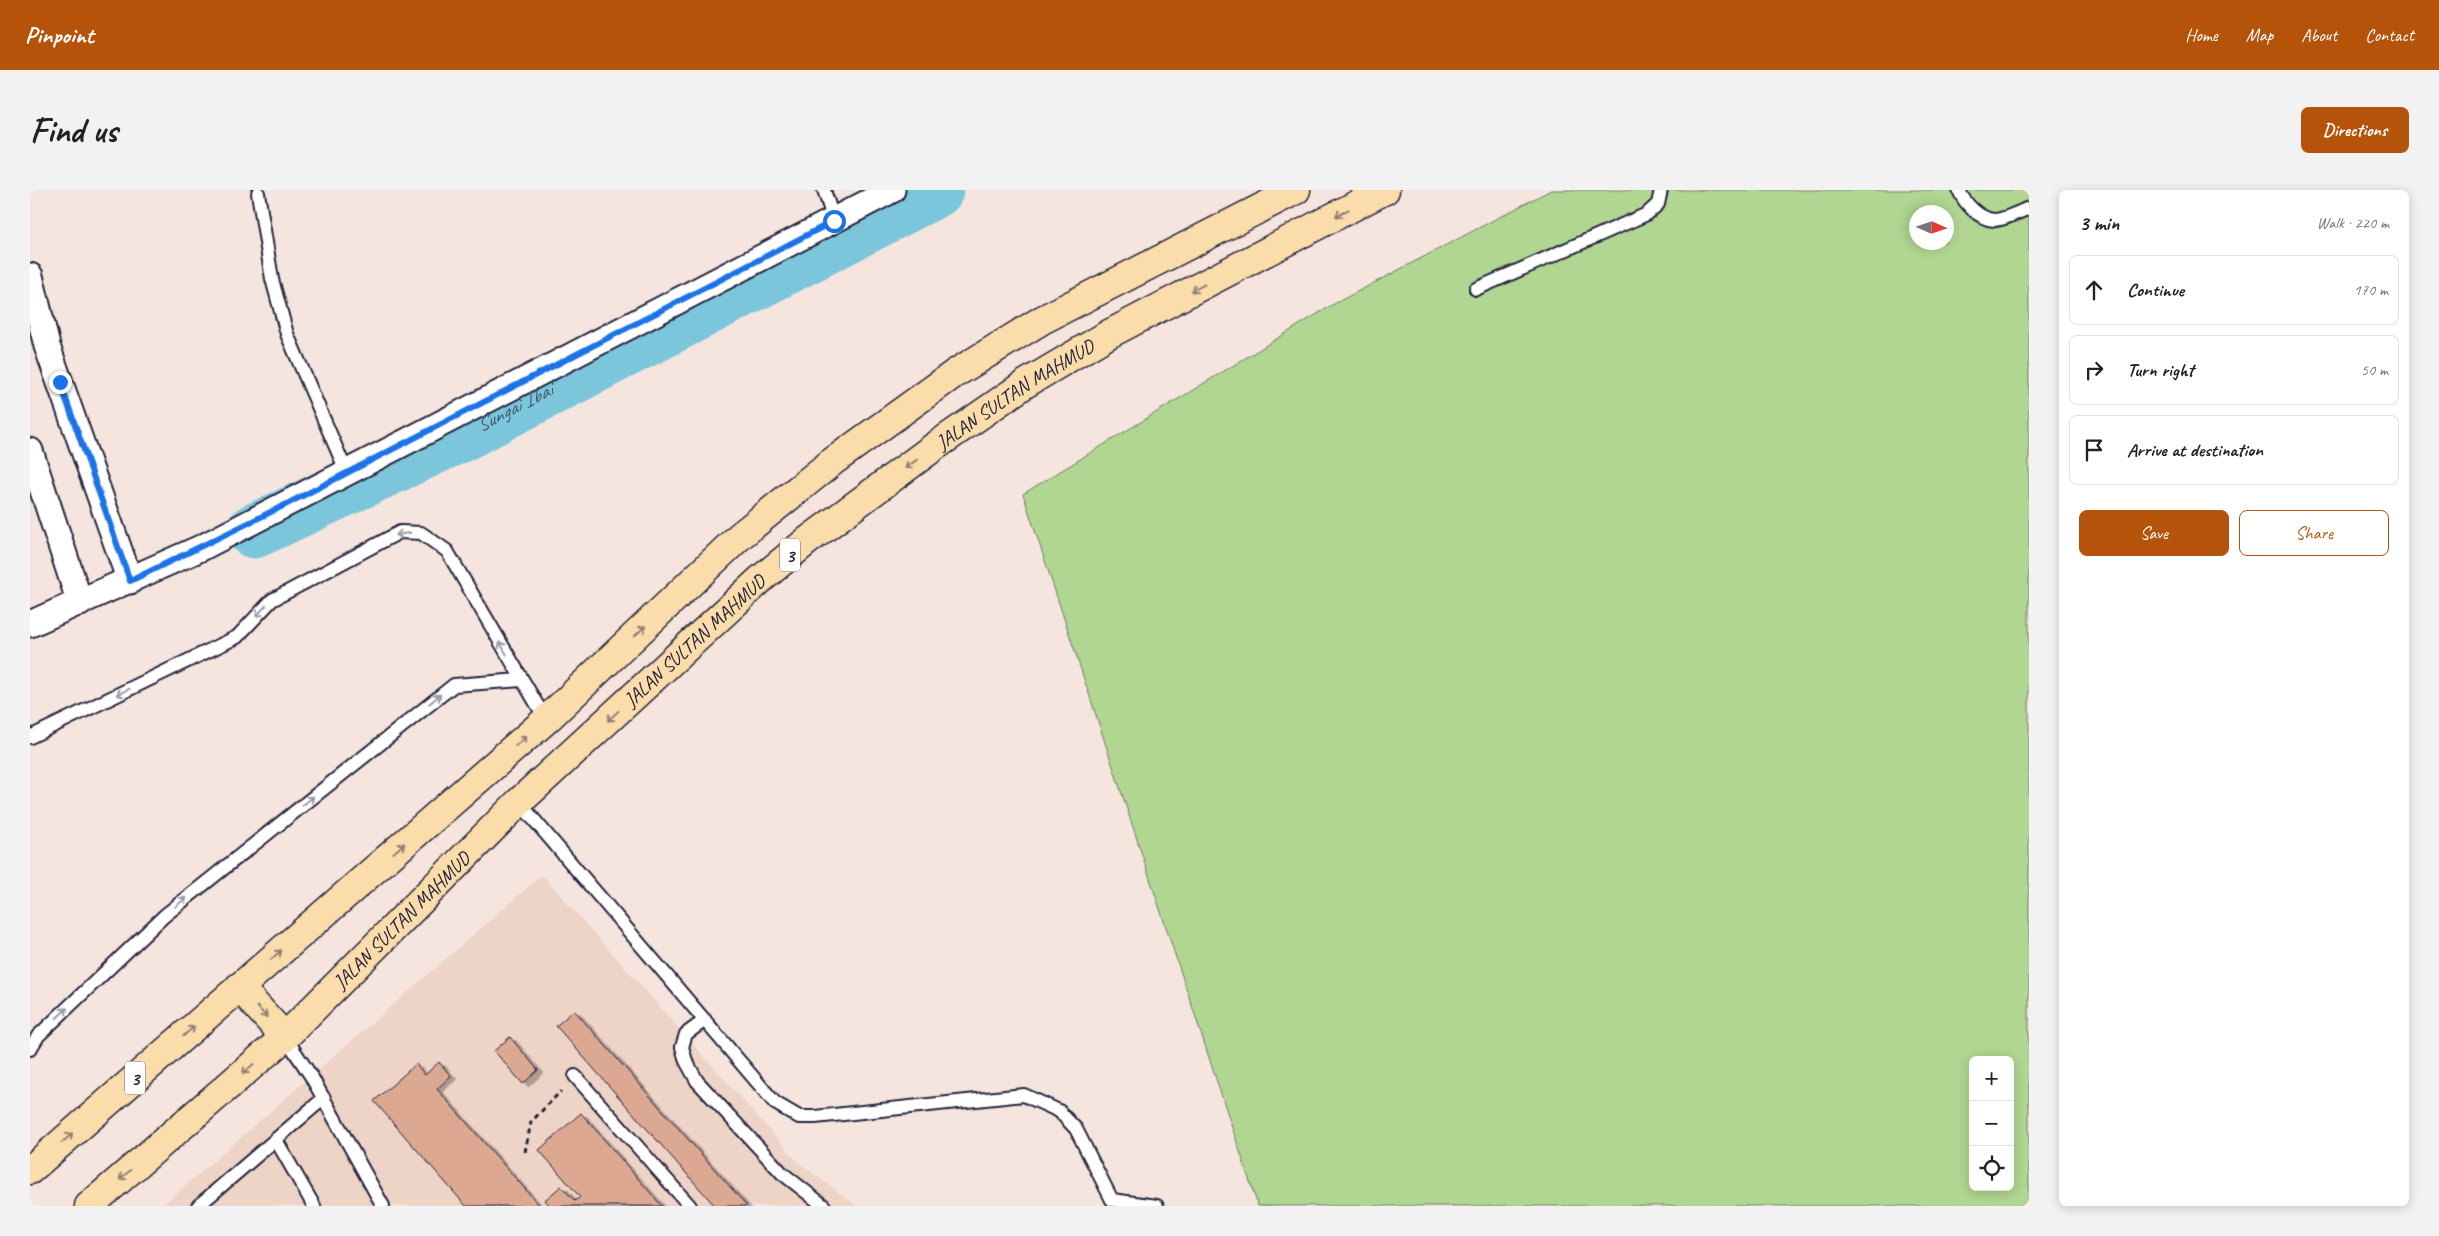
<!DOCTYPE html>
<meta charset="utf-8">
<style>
:root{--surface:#fff;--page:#f2f2f2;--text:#222;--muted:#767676;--line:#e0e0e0;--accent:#b45309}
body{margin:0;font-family:Caveat,sans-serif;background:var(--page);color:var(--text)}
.controls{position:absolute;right:15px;bottom:15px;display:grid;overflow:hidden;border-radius:8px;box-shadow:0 2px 12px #0003}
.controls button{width:45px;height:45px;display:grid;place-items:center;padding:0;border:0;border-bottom:1px solid var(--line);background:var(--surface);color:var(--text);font:25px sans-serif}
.compass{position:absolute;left:1879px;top:15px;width:45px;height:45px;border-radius:50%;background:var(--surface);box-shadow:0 2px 12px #0003;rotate:93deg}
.stop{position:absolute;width:15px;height:15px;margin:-11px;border:4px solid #1a73e8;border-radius:50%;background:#fff}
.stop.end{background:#1a73e8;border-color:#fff;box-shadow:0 1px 5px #0008}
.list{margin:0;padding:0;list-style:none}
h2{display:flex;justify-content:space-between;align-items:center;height:65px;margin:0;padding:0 20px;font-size:21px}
h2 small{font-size:16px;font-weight:400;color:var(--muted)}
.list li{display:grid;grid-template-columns:32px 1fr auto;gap:15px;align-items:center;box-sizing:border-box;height:70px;margin:0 10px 10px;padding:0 10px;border:1px solid var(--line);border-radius:8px}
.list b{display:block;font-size:19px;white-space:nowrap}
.list em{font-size:16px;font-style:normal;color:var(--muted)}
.actions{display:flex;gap:10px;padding:15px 20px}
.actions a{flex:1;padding:11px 0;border:1px solid var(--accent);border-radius:8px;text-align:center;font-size:18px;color:var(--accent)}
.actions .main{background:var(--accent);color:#fff}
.icon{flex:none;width:28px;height:28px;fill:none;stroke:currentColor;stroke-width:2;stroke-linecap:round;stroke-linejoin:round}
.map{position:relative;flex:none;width:1999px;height:1016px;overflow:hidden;border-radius:8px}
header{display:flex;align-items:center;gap:30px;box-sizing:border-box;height:70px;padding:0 25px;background:var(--accent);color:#fff}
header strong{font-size:24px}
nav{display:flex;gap:28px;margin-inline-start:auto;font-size:18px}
.intro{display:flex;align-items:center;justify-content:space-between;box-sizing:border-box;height:120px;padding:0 30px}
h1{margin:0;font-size:35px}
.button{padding:12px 22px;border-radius:8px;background:var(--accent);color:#fff;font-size:18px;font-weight:700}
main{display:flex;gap:30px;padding:0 30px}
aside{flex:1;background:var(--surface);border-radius:8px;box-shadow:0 2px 12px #0003}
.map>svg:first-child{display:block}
</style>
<header>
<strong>Pinpoint</strong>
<nav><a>Home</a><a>Map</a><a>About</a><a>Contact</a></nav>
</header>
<div class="intro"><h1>Find us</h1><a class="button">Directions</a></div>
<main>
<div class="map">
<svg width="1999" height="1016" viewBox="0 0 1999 1016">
<defs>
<filter id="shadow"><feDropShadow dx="5.5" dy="3" stdDeviation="0" flood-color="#0004"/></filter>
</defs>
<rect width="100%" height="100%" fill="#f5e5de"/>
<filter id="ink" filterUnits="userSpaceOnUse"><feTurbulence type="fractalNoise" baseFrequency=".02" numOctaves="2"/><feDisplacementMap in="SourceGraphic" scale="10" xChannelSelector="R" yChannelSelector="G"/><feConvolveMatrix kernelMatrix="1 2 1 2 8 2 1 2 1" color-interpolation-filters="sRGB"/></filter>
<g filter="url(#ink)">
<path fill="#eed3c7" d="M512,685L768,972L827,1016H132Z"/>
<path fill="#b0d691" stroke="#697c66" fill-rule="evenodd" d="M1521,0H1999V1016H1228L993,304L1302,115ZM1886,22H1916V52H1886ZM1943,870H1980V997H1943Z"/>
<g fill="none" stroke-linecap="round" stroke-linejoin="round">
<path stroke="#7cc6dc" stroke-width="55" id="s1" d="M224,341L432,244L906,0"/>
</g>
<path fill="#dda891" stroke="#22223b" filter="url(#shadow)" d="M544,820L717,1016H685L526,836Z
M480,847L508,880L493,894L464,861Z
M409,872L421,886L407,899L510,1016H436L344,911L386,874L395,885Z
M551,923L632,1016H520L515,1010L531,996L545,1011L550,1007L509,960Z"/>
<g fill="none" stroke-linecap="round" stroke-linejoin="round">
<defs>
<path id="service" d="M794,0L804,31
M1929,0C1934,13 1949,29 1964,30C1974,30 1989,22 1999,18
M228,3L242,89L257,144L317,283
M1446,99L1617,24L1628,14L1631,0
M0,547L207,447L242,410L370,342L391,343L417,361L516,530
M489,612L745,913L769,927H785L994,905L1029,921L1046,939L1082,1010L1127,1016
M675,830L656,844L652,857L656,871L667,891L752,983L794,1016
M255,847L281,886L353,1016
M0,859L8,846L134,726L424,495L491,490
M545,886L660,1016
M246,950L284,1016
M168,1016L294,908"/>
<path id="minor" d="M0,86L17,156L100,391
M0,261L50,413
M0,434L173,357L862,0"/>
<g id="trunk">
<path d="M209,797L255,847"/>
<path d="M0,980L516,530L710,346L802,272L924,184L1012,130L1266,0"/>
<path id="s2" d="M59,1016L255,847L489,612L731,389L777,351L904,257L995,194L1079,144L1355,0"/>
</g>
</defs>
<use href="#service" stroke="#22223b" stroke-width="16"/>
<use href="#minor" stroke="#22223b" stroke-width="29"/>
<use href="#trunk" stroke="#22223b" stroke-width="31"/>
<path stroke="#22223b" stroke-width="3" stroke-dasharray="5 4" stroke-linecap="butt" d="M495,962L501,932L531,901"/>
<use href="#service" stroke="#fff" stroke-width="12"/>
<use href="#minor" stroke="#fff" stroke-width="25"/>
<use href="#trunk" stroke="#faddab" stroke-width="28"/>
</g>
<defs><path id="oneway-shaft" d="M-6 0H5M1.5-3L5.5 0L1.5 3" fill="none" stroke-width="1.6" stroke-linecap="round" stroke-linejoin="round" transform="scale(1.25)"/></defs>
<g stroke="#8e8073">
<use href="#oneway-shaft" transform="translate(1312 23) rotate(152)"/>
<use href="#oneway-shaft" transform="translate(1168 98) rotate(152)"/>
<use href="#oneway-shaft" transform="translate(881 274) rotate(144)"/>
<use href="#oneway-shaft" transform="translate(610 441) rotate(-43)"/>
<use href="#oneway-shaft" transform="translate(583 526) rotate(137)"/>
<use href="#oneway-shaft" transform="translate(491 551) rotate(-41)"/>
<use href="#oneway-shaft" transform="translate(369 658) rotate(-41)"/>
<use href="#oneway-shaft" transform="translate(246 765) rotate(-41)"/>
<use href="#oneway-shaft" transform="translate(232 822) rotate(48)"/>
<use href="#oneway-shaft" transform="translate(159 841) rotate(-41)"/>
<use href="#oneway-shaft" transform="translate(218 879) rotate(139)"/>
<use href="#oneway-shaft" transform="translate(37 948) rotate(-41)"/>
<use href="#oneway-shaft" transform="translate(95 985) rotate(139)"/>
</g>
<g stroke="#9c9ca7">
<use href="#oneway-shaft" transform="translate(373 344) rotate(171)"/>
<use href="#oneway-shaft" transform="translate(231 421) rotate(133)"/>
<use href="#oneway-shaft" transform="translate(473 458) rotate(-120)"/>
<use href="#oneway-shaft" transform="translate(93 502) rotate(154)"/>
<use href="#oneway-shaft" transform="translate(405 509) rotate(-39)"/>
<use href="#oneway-shaft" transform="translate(278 611) rotate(-39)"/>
<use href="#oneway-shaft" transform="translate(151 712) rotate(-39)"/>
<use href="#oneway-shaft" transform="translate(32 823) rotate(-44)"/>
</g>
</g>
<g fill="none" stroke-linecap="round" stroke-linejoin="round" filter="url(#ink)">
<path stroke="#1a73e8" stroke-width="6" d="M30,192L100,391L253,316L804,31"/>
</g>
<g text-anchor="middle" stroke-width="4" stroke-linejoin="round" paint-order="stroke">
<g fill="#fff" stroke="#646476" stroke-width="1">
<rect x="750" y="348.5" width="20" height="33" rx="4"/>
<rect x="95" y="871.5" width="20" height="33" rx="4"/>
</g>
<g font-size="19" font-weight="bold" fill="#22223b">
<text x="760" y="372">3</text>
<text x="105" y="895">3</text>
</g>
<g font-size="20" fill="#22223b" stroke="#fff">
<text dy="7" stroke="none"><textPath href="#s2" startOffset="1234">JALAN SULTAN MAHMUD</textPath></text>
<text dy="7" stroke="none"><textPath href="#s2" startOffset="829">JALAN SULTAN MAHMUD</textPath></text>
<text dy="7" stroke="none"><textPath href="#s2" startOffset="424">JALAN SULTAN MAHMUD</textPath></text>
</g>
<g font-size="21" font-style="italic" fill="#425b73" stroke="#fff">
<text dy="7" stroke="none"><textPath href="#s1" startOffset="288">Sungai Ibai</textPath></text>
</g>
</g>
</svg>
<div class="controls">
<button>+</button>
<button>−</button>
<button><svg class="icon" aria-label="locate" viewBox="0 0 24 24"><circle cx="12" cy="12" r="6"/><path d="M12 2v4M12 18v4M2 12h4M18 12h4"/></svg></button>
</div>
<svg class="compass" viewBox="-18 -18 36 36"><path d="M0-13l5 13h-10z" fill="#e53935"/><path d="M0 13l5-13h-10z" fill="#767676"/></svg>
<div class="stop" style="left:804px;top:31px"></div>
<div class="stop end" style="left:30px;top:192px"></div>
</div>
<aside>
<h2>3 min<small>Walk · 220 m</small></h2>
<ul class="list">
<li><svg class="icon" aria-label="ahead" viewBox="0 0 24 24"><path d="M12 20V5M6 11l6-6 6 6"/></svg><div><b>Continue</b></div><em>170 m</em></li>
<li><svg class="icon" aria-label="right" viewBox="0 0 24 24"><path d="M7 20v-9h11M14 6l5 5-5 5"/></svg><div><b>Turn right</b></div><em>50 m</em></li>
<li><svg class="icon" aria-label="arrive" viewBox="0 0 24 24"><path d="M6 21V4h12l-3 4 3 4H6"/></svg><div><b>Arrive at destination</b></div></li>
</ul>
<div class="actions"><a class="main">Save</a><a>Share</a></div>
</aside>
</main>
